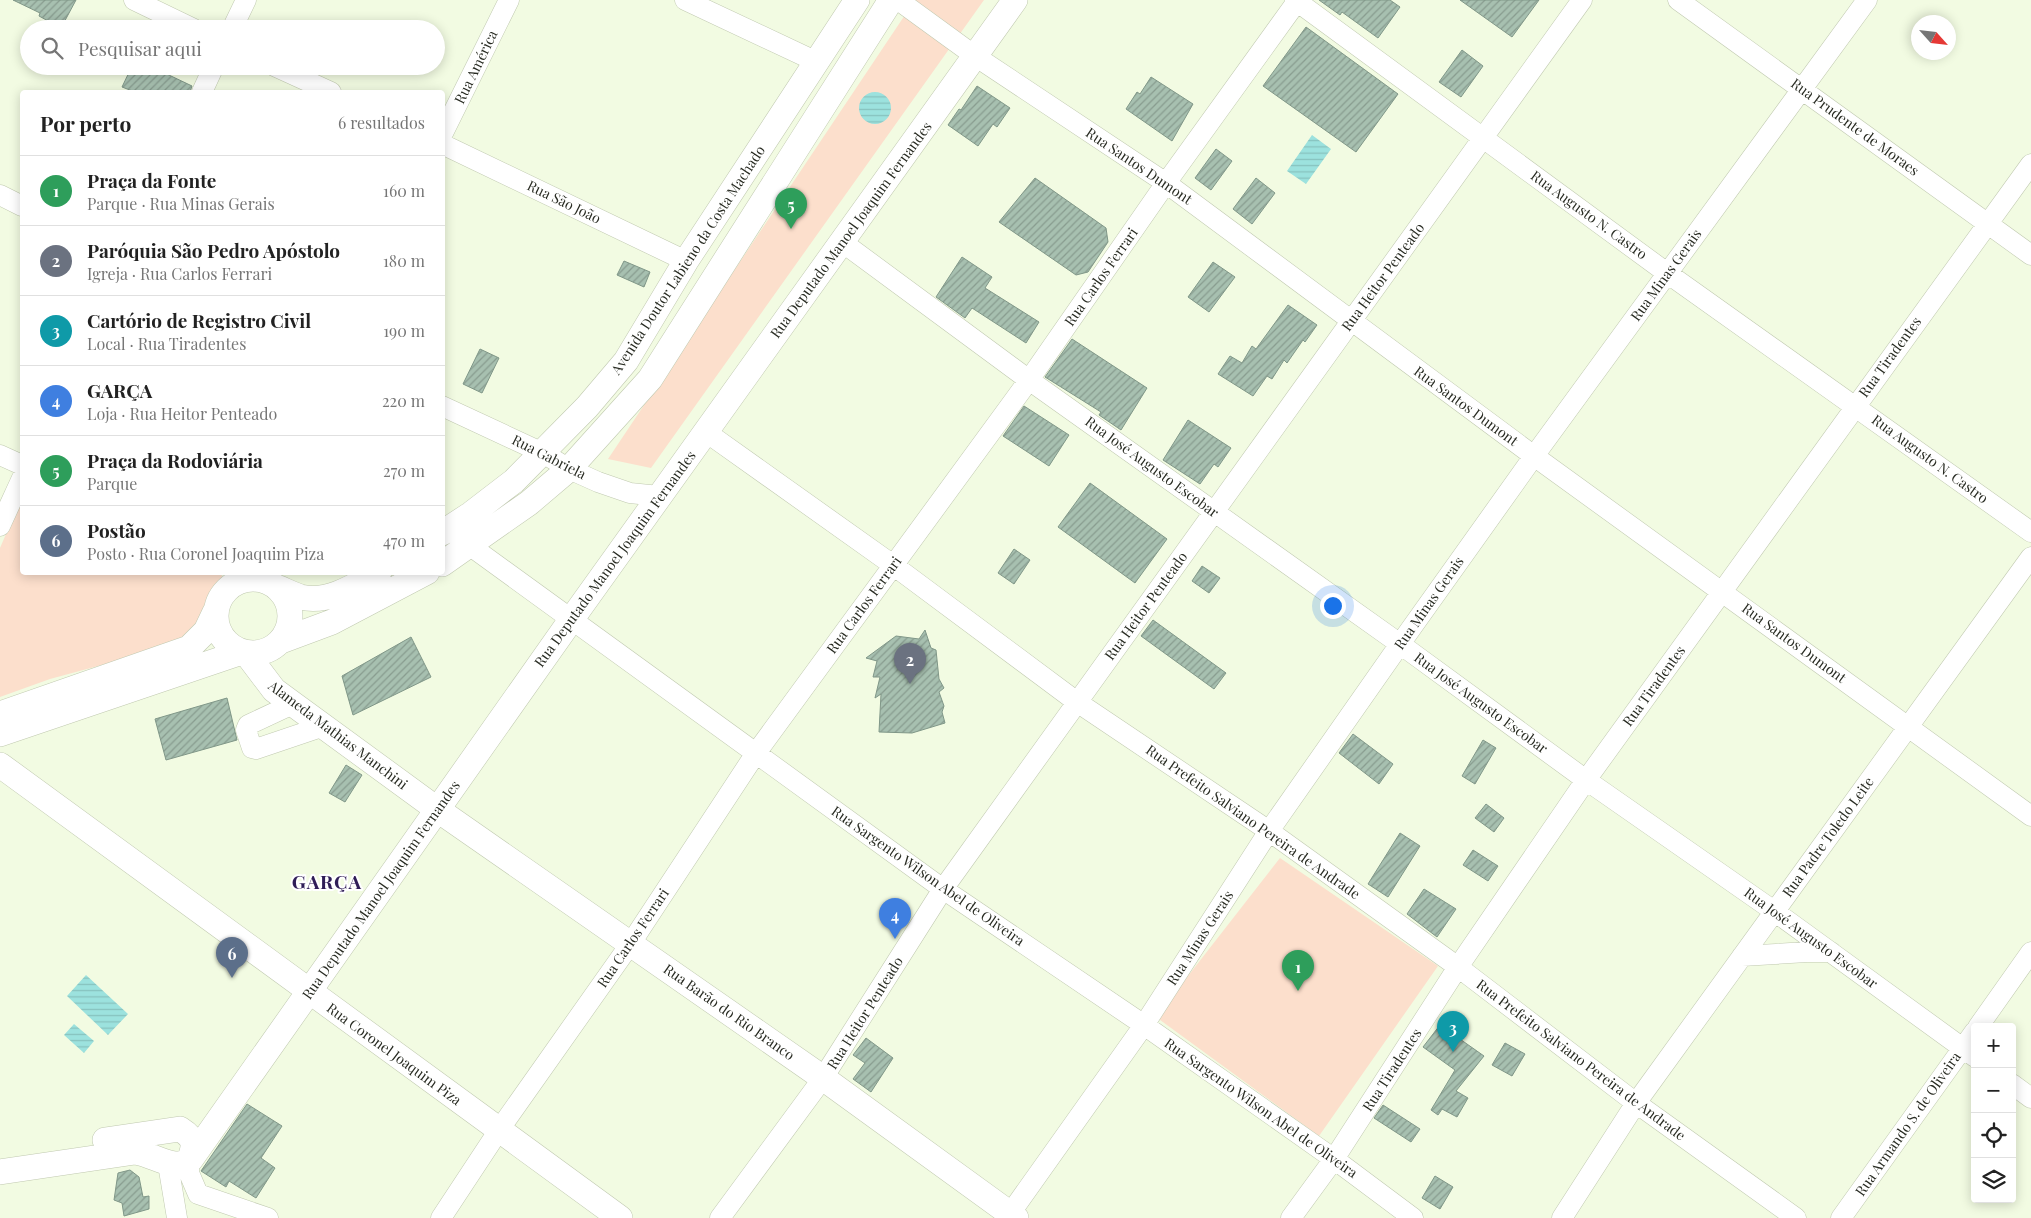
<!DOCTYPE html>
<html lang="pt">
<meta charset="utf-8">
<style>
:root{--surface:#fff;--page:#f2f2f2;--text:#222;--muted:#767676;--line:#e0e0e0;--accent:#ea580c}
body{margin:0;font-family:"Playfair Display",serif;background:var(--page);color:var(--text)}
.controls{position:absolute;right:15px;bottom:15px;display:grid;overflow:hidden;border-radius:5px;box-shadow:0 2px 12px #0003}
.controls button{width:45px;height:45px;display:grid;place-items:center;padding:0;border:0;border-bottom:1px solid var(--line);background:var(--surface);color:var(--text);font:25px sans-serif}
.compass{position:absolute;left:1911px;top:15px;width:45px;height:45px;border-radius:50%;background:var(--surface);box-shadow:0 2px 12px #0003;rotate:117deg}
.you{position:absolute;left:1332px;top:605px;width:18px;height:18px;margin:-12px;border:4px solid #fff;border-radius:50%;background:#1a73e8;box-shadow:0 0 0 8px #1a73e833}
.badge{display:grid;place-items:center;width:32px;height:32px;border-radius:50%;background:var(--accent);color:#fff;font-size:16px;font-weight:700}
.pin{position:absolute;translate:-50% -41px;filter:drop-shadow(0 1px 2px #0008)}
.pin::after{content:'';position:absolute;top:26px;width:18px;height:15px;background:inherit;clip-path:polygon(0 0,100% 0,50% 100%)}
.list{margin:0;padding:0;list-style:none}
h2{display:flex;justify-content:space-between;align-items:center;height:65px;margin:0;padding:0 20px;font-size:21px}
h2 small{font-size:16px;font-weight:400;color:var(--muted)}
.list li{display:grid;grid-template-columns:32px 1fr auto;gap:15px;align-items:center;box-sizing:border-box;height:70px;padding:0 20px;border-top:1px solid var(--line)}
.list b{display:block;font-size:19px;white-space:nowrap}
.list p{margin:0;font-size:16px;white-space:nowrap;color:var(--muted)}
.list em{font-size:16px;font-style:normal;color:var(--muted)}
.icon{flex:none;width:28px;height:28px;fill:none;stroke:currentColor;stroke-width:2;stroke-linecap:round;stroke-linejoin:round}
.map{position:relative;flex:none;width:2031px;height:1218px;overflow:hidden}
.search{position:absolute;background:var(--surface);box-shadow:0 2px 12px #0003;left:20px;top:20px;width:425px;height:55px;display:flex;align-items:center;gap:12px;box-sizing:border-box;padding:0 18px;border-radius:28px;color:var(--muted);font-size:19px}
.panel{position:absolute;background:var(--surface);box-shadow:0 2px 12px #0003;left:20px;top:90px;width:425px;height:485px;border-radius:5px}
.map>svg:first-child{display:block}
</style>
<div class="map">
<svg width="2031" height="1218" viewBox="0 0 2031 1218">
<defs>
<pattern id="water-rules" width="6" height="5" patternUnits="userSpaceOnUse" patternTransform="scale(1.25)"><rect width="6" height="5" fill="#9ce2de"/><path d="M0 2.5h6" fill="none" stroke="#86c2be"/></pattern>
<pattern id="building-hatch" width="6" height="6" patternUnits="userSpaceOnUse" patternTransform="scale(1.25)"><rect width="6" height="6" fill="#a7c0b0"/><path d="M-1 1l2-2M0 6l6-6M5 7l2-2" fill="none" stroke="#889c8f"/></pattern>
</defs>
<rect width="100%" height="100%" fill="#f2fbe2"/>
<path fill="#fcdfcc" d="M915,0H984L651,468L608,459Z
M22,502V572L221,573L223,580L197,634L183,643L50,679L0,697V548L18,506Z
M1280,858L1438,966L1319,1136L1156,1017Z"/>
<path fill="url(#water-rules)" d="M859 108a16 16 0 1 1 32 0a16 16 0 1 1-32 0Z
M1312,135L1331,149L1306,184L1287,171Z
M86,975L128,1014L108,1035L67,996Z
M74,1024L94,1041L84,1053L64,1035Z"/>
<path fill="url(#building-hatch)" stroke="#809788" d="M13,0H76L61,28L39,16L40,13Z
M1319,0H1390L1400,7L1378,38L1342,12L1340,15Z
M1460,0H1539L1512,37Z
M1306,27L1398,94L1356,152L1263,86Z
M1462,50L1483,66L1461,97L1439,82Z
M132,66H150L192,86L190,92H135L122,87Z
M1151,77L1193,104L1172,141L1126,109L1137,92L1140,94Z
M977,86L1010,108L997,127L993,124L978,146L948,125L959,109L961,110Z
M1216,149L1232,161L1211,190L1195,178Z
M1035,178L1106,228L1108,242L1088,272L1076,275L999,222Z
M1256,178L1275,193L1252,224L1233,209Z
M962,257L992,277L985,288L1039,322L1026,343L972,308L965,318L936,297Z
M624,261L650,272L644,287L617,275Z
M1213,262L1235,277L1209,312L1188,297Z
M1288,305L1317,325L1305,342L1303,340L1287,363L1284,360L1272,379L1267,376L1253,396L1218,374L1230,356L1242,363L1252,346L1256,349Z
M1072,339L1147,388L1121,430L1099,415L1101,412L1045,377Z
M480,349L499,358L482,393L463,384Z
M1024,406L1069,435L1049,466L1003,436Z
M1188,420L1231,448L1218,467L1214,464L1200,484L1163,460Z
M1090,483L1167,539L1135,583L1058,527Z
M1014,549L1030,560L1014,584L998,573Z
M1202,566L1220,578L1209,593L1192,581Z
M1153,620L1226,673L1214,689L1141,636Z
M925,630L931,648L936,650L939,679L944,688L939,692L944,706L942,712L945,723L912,733L879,732L881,694L875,698L880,677H873L877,661L866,658L896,636L919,639Z
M411,637L431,677L353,715L342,676Z
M227,698L237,740L166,760L155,719Z
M1353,734L1393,764L1379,784L1339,753Z
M1483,740L1496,748L1475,784L1462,776Z
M346,765L362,775L345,802L329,793Z
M1486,804L1504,818L1494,832L1475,818Z
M1400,833L1420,846L1388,897L1368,884Z
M1473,850L1498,866L1488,881L1463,865Z
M1424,889L1456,909L1437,937L1407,914Z
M1440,1025L1484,1056L1456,1091L1468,1098L1457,1117L1442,1109L1438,1115L1431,1110L1455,1070L1423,1047Z
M866,1038L893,1058L871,1092L853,1079L865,1063L853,1055Z
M1505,1043L1525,1054L1512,1076L1492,1065Z
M247,1104L282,1126L261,1158L275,1168L256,1198L229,1181L226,1187L201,1171Z
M1383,1105L1420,1129L1411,1142L1374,1118Z
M130,1170L139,1177L143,1197L149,1196V1209L124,1216L122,1203L114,1200L118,1173Z
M1435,1176L1453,1187L1440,1209L1422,1198Z"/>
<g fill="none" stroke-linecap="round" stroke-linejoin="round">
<defs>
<path id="minor" d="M134,0L194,29
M685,0L817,62
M898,0L975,56L1166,183L1534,456L2031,816
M1295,0L1667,273L2031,532
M1678,0L2031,255
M232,29L246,0
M274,66L331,92
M202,92L214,66
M442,135L509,0
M442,144L686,261
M0,195L22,206
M842,242L1029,380L1400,644L1586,780L1774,911L1975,1057
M442,406L543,453L569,469L598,482L630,493L659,496
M706,432L893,565L1077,702L1269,831L1458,967L1636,1103L1796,1218
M0,455L22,465
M0,526L22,478
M458,537L943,889L1144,1025L1334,1159L1413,1218
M234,583L237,572
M293,704L248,725L246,730L252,748L256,749L324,726
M1742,956L1807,952H1831
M1978,1027L2031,952
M2012,1084L2031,1098
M189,1161V1173L198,1194L268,1218
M168,1164L177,1218
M441,1218L499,1130L631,943L756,753L1029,380L1166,183L1298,0
M720,1218L823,1078L943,889L1582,0
M1007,1218L1144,1025L1269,831L1400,644L1534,456L1867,0
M1291,1218L1334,1159L1458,967L1586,780L2031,164
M1562,1218L1636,1103L2031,557
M1841,1218L1975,1031"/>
<path id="major" d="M442,533L471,514L514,481L587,407L626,361L686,261L857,0
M442,564L529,503L569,469L650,379L891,0
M216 616a37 37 0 1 1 74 0a37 37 0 1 1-74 0Z
M279,588C286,591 294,595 301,597C328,604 356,585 379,572
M281,641L332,622L427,572
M246,653L274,690L293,704L438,810L823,1078L1016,1218
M0,714L189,648L206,631L215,612
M0,734L242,652
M0,765L620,1218
M105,1140L180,1129C196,1139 195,1145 189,1161
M0,1172L135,1152C154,1154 176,1173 191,1159L571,620L1015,0"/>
</defs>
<use href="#minor" stroke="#c0c9b0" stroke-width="21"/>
<use href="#major" stroke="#c0c9b0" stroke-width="26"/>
<use href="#minor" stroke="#fff" stroke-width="20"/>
<use href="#major" stroke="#fff" stroke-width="25"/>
</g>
<g text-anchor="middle" stroke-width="4" stroke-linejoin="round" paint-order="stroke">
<g font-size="14" fill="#282b22" stroke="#fff">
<text transform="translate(476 67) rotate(-64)" y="5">Rua América</text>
<text transform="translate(1855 127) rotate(36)" y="5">Rua Prudente de Moraes</text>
<text transform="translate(1139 166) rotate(34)" y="5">Rua Santos Dumont</text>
<text transform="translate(564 202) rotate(26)" y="5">Rua São João</text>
<text transform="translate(1589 215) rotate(36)" y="5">Rua Augusto N. Castro</text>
<text transform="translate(851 230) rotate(-54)" y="5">Rua Deputado Manoel Joaquim Fernandes</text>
<text transform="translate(688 260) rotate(-57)" y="5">Avenida Doutor Labieno da Costa Machado</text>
<text transform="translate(1666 275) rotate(-54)" y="5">Rua Minas Gerais</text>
<text transform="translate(1101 277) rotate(-55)" y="5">Rua Carlos Ferrari</text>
<text transform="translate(1383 277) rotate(-54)" y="5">Rua Heitor Penteado</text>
<text transform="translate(1890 357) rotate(-54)" y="5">Rua Tiradentes</text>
<text transform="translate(1466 406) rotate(36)" y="5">Rua Santos Dumont</text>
<text transform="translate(549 457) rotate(27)" y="5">Rua Gabriela</text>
<text transform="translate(1930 459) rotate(36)" y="5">Rua Augusto N. Castro</text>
<text transform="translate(1152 467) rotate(36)" y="5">Rua José Augusto Escobar</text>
<text transform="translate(615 559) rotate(-54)" y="5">Rua Deputado Manoel Joaquim Fernandes</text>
<text transform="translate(1429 603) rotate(-55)" y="5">Rua Minas Gerais</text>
<text transform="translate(864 605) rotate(-54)" y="5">Rua Carlos Ferrari</text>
<text transform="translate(1146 606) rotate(-54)" y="5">Rua Heitor Penteado</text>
<text transform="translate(1794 643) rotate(36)" y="5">Rua Santos Dumont</text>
<text transform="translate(1654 686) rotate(-54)" y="5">Rua Tiradentes</text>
<text transform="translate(1481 703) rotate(36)" y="5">Rua José Augusto Escobar</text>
<text transform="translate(338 735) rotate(37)" y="5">Alameda Mathias Manchini</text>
<text transform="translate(1253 822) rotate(35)" y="5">Rua Prefeito Salviano Pereira de Andrade</text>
<text transform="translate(1828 837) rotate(-54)" y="5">Rua Padre Toledo Leite</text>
<text transform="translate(928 876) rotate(35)" y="5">Rua Sargento Wilson Abel de Oliveira</text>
<text transform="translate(381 890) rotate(-55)" y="5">Rua Deputado Manoel Joaquim Fernandes</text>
<text transform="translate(633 938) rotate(-56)" y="5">Rua Carlos Ferrari</text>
<text transform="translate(1200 938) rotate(-57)" y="5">Rua Minas Gerais</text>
<text transform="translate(1811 938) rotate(36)" y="5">Rua José Augusto Escobar</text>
<text transform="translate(729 1012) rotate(35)" y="5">Rua Barão do Rio Branco</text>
<text transform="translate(865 1013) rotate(-58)" y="5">Rua Heitor Penteado</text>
<text transform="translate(394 1054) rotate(36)" y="5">Rua Coronel Joaquim Piza</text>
<text transform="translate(1581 1060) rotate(37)" y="5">Rua Prefeito Salviano Pereira de Andrade</text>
<text transform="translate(1392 1070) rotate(-57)" y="5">Rua Tiradentes</text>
<text transform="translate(1261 1108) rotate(35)" y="5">Rua Sargento Wilson Abel de Oliveira</text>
<text transform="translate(1908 1124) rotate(-55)" y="5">Rua Armando S. de Oliveira</text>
</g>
<g font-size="19" font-weight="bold" letter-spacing="1" fill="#2f1d57" stroke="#fff">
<text x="327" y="889">GARÇA</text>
</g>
</g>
</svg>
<div class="controls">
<button>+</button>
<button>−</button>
<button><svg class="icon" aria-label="locate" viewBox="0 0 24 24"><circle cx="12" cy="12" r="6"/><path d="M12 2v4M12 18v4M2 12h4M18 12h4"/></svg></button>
<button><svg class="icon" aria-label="layers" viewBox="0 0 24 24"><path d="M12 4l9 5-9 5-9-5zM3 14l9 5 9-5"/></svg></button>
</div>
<svg class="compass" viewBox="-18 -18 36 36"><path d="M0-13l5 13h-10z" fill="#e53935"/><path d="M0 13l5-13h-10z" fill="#767676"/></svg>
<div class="you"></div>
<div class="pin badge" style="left:1298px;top:991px;background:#2e9e5b">1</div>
<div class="pin badge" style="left:910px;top:684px;background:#6b7280">2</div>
<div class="pin badge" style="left:1453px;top:1052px;background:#0f9aa8">3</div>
<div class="pin badge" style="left:895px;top:939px;background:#3f7fe0">4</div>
<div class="pin badge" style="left:791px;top:229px;background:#2e9e5b">5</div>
<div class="pin badge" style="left:232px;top:978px;background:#5c6f8a">6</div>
<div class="search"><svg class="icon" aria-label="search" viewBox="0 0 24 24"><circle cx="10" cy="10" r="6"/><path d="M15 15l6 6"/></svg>Pesquisar aqui</div>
<section class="panel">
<h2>Por perto<small>6 resultados</small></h2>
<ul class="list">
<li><span class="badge" style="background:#2e9e5b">1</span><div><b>Praça da Fonte</b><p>Parque · Rua Minas Gerais</p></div><em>160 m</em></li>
<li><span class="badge" style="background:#6b7280">2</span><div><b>Paróquia São Pedro Apóstolo</b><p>Igreja · Rua Carlos Ferrari</p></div><em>180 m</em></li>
<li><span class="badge" style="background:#0f9aa8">3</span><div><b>Cartório de Registro Civil</b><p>Local · Rua Tiradentes</p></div><em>190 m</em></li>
<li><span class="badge" style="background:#3f7fe0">4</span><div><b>GARÇA</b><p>Loja · Rua Heitor Penteado</p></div><em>220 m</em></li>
<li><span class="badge" style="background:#2e9e5b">5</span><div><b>Praça da Rodoviária</b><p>Parque</p></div><em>270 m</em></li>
<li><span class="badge" style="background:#5c6f8a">6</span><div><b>Postão</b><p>Posto · Rua Coronel Joaquim Piza</p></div><em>470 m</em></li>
</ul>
</section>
</div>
